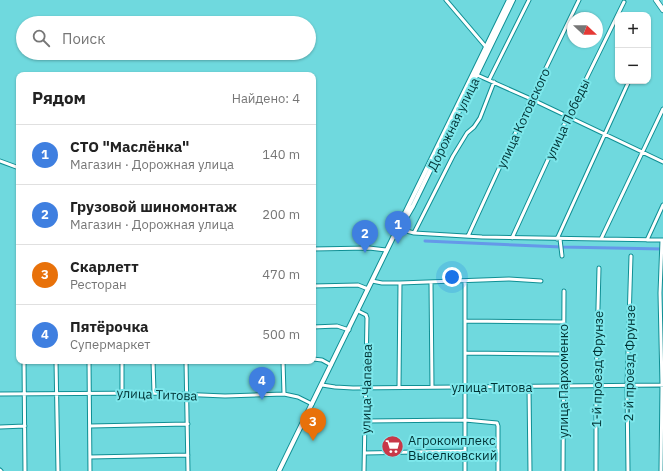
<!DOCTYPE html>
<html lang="ru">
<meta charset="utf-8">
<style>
:root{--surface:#fff;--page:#f6f6f6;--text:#222;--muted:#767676;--line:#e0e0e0;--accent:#ea580c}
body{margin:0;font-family:"IBM Plex Sans",sans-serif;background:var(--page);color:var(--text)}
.controls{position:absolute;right:12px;top:12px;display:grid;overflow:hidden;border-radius:8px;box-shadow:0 1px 3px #0004}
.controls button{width:36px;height:36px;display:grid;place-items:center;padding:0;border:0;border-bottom:1px solid var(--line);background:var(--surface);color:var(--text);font:20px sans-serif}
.compass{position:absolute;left:567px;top:12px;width:36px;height:36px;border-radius:50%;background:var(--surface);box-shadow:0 1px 3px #0004;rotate:112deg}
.you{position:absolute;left:452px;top:277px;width:14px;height:14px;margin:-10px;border:3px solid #fff;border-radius:50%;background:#1a73e8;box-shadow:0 0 0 6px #1a73e833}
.badge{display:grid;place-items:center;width:26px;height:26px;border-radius:50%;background:var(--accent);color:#fff;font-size:13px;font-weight:700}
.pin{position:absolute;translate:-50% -33px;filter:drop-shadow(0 1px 2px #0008)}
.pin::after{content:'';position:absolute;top:21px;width:14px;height:12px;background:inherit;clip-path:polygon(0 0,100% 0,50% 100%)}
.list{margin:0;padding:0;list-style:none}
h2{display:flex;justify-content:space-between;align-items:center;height:52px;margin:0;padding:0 16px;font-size:17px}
h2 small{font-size:13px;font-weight:400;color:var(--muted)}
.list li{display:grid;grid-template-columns:26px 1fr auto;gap:12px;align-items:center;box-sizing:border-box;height:60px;padding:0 16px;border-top:1px solid var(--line)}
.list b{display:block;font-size:15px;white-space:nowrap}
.list p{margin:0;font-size:13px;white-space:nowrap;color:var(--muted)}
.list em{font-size:13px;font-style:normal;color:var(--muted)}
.icon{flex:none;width:22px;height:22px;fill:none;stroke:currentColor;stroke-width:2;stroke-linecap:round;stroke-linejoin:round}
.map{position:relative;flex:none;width:663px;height:471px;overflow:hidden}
.search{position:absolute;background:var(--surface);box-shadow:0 1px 3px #0004;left:16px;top:16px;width:300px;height:44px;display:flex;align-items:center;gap:10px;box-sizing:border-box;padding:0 14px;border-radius:22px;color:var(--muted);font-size:15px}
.panel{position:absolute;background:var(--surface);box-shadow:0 1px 3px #0004;left:16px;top:72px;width:300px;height:292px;border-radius:8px}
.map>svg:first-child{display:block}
</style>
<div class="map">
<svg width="663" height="471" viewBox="0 0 663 471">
<rect width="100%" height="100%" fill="#6fd9de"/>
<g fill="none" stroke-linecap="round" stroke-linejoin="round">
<path stroke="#6598e9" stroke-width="3" d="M425,241L562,247L663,249"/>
<defs>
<path id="minor" d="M446,0L486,47
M477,75L531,99L663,162
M489,80L529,0
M0,161L19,168
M399,229L414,233L482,237L663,240
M414,233L453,156L467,133L474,127L480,118L494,82
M468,236L531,99L579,0
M512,238L568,116L624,2
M557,239L629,81
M560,239L562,256
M601,239L663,109
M647,240L663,205
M313,249L369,248L386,250
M372,281L382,283H400L509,279L541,281
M431,282L432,387
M313,286L358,285L368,289
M358,311L366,315L367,318L364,471
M465,321L563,322
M313,327L337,326L349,330
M465,353L563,354
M313,359L322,360L331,365
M24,361L25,471
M56,361L58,471
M89,361L90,471
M122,361V393
M153,361L154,393
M186,361L188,471
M283,361L284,394
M322,385L335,387L353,388L663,385
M399,387L400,283
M529,387L530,471
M0,394L154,393L225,396L284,394L298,397L312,404
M366,421L465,420L497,423L498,426V471
M90,426L188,424
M0,427L25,426
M365,453L465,451
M90,457L188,455
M0,470L1,471
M465,471V281
M563,471L564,291
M596,471V386L599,268
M628,471L627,386L631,256
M661,471L662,385L660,293L662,240"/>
<path id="major" d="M399,230L413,206L513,0
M279,471L509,0"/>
<path id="highway" d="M656,0L663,10"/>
</defs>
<use href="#minor" stroke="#0f8f94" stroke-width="5"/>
<use href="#major" stroke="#0f8f94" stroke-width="6"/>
<use href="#highway" stroke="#0f8f94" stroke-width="6"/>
<use href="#minor" stroke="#fff" stroke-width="3"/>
<use href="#major" stroke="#fff" stroke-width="4"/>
<use href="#highway" stroke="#fff" stroke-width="4.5"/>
</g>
<defs>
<symbol id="supermarket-disc" viewBox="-11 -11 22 22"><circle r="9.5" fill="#c83848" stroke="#7de7eb"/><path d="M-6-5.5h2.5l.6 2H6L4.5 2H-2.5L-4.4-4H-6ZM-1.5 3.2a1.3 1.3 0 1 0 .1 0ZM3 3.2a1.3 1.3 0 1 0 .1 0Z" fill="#fff"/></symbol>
</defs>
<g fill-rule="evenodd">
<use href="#supermarket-disc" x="380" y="434" width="25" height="25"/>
</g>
<g text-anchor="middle" stroke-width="4" stroke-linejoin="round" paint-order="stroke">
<g font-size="13" fill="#013335" stroke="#7de7eb">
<text transform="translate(523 118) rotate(-65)" y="5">улица Котовского</text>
<text transform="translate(567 119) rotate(-65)" y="5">улица Победы</text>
<text transform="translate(453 124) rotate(-64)" y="5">Дорожная улица</text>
<text transform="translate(629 363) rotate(-89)" y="5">2-й проезд Фрунзе</text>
<text transform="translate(597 369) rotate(-89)" y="5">1-й проезд Фрунзе</text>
<text transform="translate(563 381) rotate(-90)" y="5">улица Пархоменко</text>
<text x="492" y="392">улица Титова</text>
<text transform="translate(366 389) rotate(-89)" y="5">улица Чапаева</text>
<text transform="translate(157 394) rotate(2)" y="5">улица Титова</text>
</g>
<g font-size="13" fill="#013335" stroke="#7de7eb" text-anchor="start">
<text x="408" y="445">Агрокомплекс<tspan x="408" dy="15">Выселковский</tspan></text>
</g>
</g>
</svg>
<div class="controls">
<button>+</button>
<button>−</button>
</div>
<svg class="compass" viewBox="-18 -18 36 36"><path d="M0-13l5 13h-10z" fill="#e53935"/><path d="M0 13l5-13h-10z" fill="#767676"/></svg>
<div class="you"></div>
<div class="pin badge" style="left:398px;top:244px;background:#3f7fe0">1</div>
<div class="pin badge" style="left:365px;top:253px;background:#3f7fe0">2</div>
<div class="pin badge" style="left:313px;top:441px;background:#e8710a">3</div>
<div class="pin badge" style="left:262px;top:400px;background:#3f7fe0">4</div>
<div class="search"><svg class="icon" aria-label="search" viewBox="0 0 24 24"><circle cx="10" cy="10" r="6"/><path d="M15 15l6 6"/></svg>Поиск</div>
<section class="panel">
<h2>Рядом<small>Найдено: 4</small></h2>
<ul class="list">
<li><span class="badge" style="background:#3f7fe0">1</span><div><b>СТО &quot;Маслёнка&quot;</b><p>Магазин · Дорожная улица</p></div><em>140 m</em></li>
<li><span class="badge" style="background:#3f7fe0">2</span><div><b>Грузовой шиномонтаж</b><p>Магазин · Дорожная улица</p></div><em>200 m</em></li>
<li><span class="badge" style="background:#e8710a">3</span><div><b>Скарлетт</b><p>Ресторан</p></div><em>470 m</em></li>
<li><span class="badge" style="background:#3f7fe0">4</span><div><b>Пятёрочка</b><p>Супермаркет</p></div><em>500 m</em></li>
</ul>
</section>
</div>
